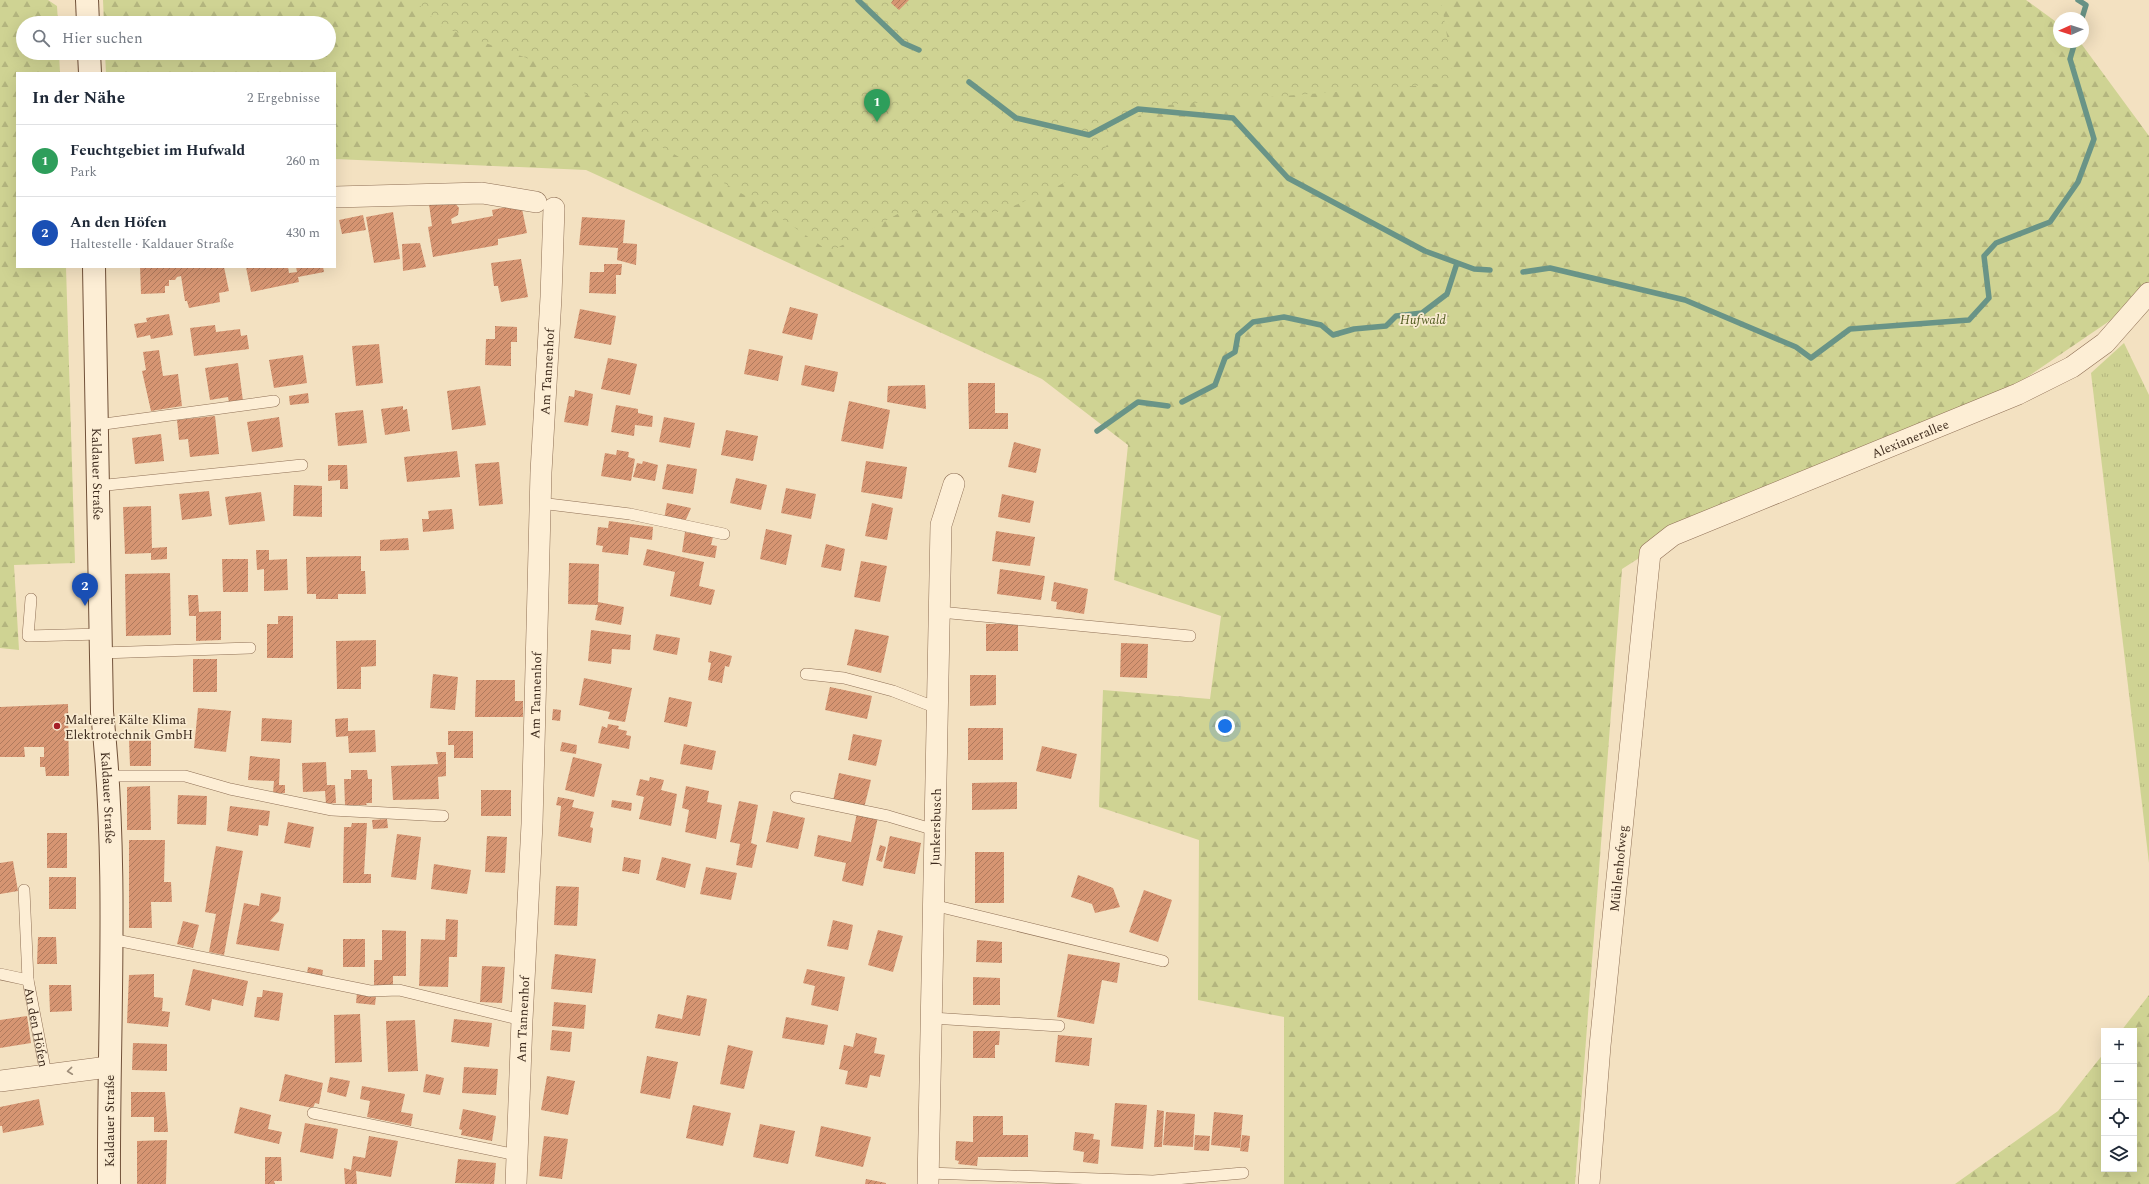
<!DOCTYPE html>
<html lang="de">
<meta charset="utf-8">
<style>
:root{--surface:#fff;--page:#f6f6f7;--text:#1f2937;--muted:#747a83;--line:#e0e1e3;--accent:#ea580c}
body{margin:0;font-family:Spectral,serif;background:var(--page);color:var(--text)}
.controls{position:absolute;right:12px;bottom:12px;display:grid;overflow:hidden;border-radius:0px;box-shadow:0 4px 16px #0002}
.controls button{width:36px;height:36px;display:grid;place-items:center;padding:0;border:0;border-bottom:1px solid var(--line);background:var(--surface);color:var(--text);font:20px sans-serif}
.compass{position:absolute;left:2053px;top:12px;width:36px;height:36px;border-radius:50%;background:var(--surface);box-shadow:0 4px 16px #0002;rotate:267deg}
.you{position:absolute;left:1225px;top:726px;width:14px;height:14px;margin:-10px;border:3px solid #fff;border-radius:50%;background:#1a73e8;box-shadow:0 0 0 6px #1a73e833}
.badge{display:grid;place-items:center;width:26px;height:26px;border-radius:50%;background:var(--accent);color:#fff;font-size:13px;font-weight:700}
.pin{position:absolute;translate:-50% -33px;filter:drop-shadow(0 1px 2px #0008)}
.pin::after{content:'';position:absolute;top:21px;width:14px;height:12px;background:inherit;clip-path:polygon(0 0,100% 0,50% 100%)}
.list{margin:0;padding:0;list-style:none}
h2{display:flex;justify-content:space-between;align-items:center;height:52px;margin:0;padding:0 16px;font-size:17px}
h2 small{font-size:13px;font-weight:400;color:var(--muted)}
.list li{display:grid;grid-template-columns:26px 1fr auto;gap:12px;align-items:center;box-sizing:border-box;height:72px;padding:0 16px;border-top:1px solid var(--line)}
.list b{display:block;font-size:15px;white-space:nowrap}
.list p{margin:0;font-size:13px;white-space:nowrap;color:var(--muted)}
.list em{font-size:13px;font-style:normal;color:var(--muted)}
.icon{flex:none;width:22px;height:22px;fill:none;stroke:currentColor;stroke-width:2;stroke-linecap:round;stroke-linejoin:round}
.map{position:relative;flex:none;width:2149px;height:1184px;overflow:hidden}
.search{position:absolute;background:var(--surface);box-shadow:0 4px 16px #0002;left:16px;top:16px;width:320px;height:44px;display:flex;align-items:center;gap:10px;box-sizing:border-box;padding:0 14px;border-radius:22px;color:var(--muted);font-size:15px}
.panel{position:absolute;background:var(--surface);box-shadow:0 4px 16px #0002;left:16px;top:72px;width:320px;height:196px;border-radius:0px}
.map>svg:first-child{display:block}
</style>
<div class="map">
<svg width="2149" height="1184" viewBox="0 0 2149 1184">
<defs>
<pattern id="grass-tufts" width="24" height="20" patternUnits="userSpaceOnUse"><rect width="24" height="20" fill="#cfd393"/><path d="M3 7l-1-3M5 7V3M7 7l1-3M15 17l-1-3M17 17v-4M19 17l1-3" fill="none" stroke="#b3b57e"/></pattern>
<pattern id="forest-firs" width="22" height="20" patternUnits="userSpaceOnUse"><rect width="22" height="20" fill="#cfd393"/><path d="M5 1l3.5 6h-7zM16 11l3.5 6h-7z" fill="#b3b57e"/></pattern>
<pattern id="park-crowns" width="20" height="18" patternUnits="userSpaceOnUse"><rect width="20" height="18" fill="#cfd393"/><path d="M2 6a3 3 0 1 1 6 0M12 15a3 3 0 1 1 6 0" fill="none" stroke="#b3b57e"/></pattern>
<pattern id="building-hatch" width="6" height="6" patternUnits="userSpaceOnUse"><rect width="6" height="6" fill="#d69572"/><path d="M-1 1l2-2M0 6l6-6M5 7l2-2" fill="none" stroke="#af7a5d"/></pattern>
</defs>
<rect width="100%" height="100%" fill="#f3e1c1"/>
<path fill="url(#grass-tufts)" d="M2124,343L2149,395V863L2091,373Z"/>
<path fill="url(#forest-firs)" d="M0,0H48L57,6L58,23H23V53H59L60,73H17V267H66L75,563L14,565L19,650L0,648Z
M103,0H2026L2059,24V42H2080L2149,136V284L2130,307L2014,386L1683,530L1622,569L1575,1184H1284V1017L1198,1000L1199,840L1099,807L1103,690L1210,699L1221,616L1114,580L1128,445L1042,379L586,170L335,159V73H106L105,53H329V23H104Z
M2149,995V1184H1955L2058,1111L2104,1053V1169H2134V1031H2121Z"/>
<path fill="url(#park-crowns)" d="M414,0H1441L1451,60L1452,83L1168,105L1145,112L1114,132L1095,167L1054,188L1000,212L923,214L903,211L830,252L765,207L648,139L606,107L532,60L442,27Z"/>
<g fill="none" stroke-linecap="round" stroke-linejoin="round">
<path stroke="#699487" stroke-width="5.5" d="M858,0L903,43L919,50
M2078,0L2086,5L2082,18
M969,82L1016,118L1089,135L1138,109L1233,118L1288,178L1425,251L1474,269L1490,270
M1523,272L1550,268L1685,300L1796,347L1811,358L1850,329L1969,320L1989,298L1984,256L1996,243L2050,222L2078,182L2094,139L2070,59L2075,42
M1182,402L1215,385L1225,358L1235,352L1238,335L1253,322L1284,317L1321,325L1333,335L1354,329L1386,326L1396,316L1422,313L1447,294L1457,263
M1097,431L1138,402L1168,406"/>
</g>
<path fill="url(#building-hatch)" d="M893,0H909L899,10L891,3Z
M455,203L459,208L458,215L451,219L452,224L493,216L492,210L521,204L527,233L498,239V245L433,257L428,227L432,226L429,204Z
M393,212L400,259L374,263L366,217Z
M363,215L366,230L342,234L339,220Z
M582,217L625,220L623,243L637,244L636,265L617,260L618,248L579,245Z
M420,243L426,267L403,271L402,244Z
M521,259L528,297L501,302L498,286H494L491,263Z
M604,264H622L621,275H616V294L589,293L590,272H604Z
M140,267H224L229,291L219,293L220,302L189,308L187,301H185L181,276L177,277L175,280H169V286H165V293L141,294Z
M246,267H288L289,273L297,272L296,267H323L324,272L298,277L299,282L251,292Z
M790,307L818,314L812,340L782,333Z
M580,309L616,316L611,345L574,338Z
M169,314L173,335L151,339L150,335L137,338L134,324L147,322L146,318Z
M215,325L216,332L240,329L241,336L247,335L249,349L194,356L190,328Z
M495,326L517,327V342H511V366L485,365L486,339H495Z
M379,344L383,383L356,386L352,346Z
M749,349L783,356L778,381L744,374Z
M159,350L163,376L178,374L182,406L151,411L142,371L146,370L143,352Z
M303,355L307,383L274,388L269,360Z
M608,358L637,364L630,395L601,389Z
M238,363L243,401L229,403L228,397L210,400L205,368Z
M805,365L838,372L834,392L801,385Z
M968,383H995V413H1008V429H969Z
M925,385L926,409L887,402L888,386Z
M480,386L486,425L452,430L447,391Z
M575,390L593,394L588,426L564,422L569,396L574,397Z
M308,393L309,403L290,405L289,396Z
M849,401L890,410L883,449L841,441Z
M616,405L638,409V413L653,416L652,427L635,425L634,436L611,432Z
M403,406V410L407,409L410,431L385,435L381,409Z
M363,410L367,443L338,446L335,413Z
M215,416L219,454L190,457L188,439L179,440L177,420Z
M279,417L283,447L252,452L247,422Z
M664,417L695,423L690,448L659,442Z
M726,430L758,436L753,461L721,455Z
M161,434L164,461L135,464L132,438Z
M1014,442L1041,449L1036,473L1008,467Z
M617,450L629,452L628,457L635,459L631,481L601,476L605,453L616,455Z
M457,451L460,477L407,482L404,457Z
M643,461L658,465L655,481L633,477L637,463L642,464Z
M866,461L907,467L902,499L861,492Z
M499,462L503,504L479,506L475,464Z
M667,464L697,469L693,494L662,489Z
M328,465H347L348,489H340V480L328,481Z
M736,478L767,485L761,510L730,503Z
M294,485L322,486V517L293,516Z
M786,488L816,494L811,519L781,513Z
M209,491L212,516L182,520L179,494Z
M261,492L265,521L229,525L225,497Z
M1002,494L1034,501L1030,523L998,517Z
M667,503L691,508L685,522L664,519Z
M872,503L893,508L887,540L865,536Z
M151,506L152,548L167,547V559L151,560V553L125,554L123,507Z
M452,509L454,529L423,532L422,519H429L428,511Z
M609,521L653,527L652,540L630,537L628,555L602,552L603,546L596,545L598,527L608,528Z
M766,529L792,535L786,565L760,559Z
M996,531L1035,537L1030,566L992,561Z
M685,532L713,537L711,545L717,546L715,558L682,552Z
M408,538L409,550L380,551V540Z
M826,544L845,549L841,571L821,567Z
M647,549L704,562L699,586L715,590L711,605L670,596L675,572L643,565Z
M256,550H269V560L287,559L288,590L264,591V569L257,570Z
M361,556V571H365L366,594H338V599H316V594H307L306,557Z
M222,559H248V592H223Z
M861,561L887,566L880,602L854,597Z
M569,563L599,564L598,602L624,607L621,625L595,620L598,605L568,604Z
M1000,569L1045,576L1041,600L997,594Z
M170,573L171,635L126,636L125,574Z
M1054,582L1088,589L1084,614L1056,609L1057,602L1051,601Z
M188,595H198L199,612L221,611V640L196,641V616H189Z
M278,616H293V658H267V624H278Z
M986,624H1018V651H986Z
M855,629L889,636L881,673L847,665Z
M591,630L631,635L630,650L612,649L611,664L588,661Z
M656,634L680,638L677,655L653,650Z
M376,640V666L361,667V689H337L336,641Z
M1121,643L1148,644L1147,678L1120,677Z
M710,651L732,656L729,667L725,666L722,683L708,680L711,663L708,662Z
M193,659H217V692H193Z
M433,674L458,677L455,710L430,708Z
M970,675H996V705L970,706Z
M584,678L632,688L625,722L608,719L610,712L579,705Z
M476,680H515V701H523V717H475Z
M830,687L872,696L867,719L825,710Z
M669,697L692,702L687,727L664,722Z
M68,704L69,776H46L45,767H40V757H44V747H24L25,757H0V707Z
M198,708L231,711L226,752L194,748Z
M553,709L561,710L560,721L552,720Z
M262,718L292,720L291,743L261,741Z
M348,718V731L375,730L376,752L349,753L348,736L336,737L335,719Z
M608,724L619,726L618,729L627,731L626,735L631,736L629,749L598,743L602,726L607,728Z
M968,728H1003V760H968Z
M448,731H473V758H454V745H448Z
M853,734L882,740L876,766L848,760Z
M151,739V766H130L129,740Z
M562,742L577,745L576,754L560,751Z
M684,744L716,751L712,770L680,764Z
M1042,746L1077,754L1071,779L1036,771Z
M436,752H446V776L438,777L439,799L393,800L391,766L438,764Z
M250,756L280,759L279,785H285V793H273L274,781L248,780Z
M573,757L602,764L594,797L565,790Z
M326,762L327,785H335L336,803L326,804L325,791L303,792L302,763Z
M351,770H367L368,779H372V803H366L367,805H345L344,779H351Z
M839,773L871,780L864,808L833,801Z
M650,777L664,780L661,790L677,794L671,826L639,819L644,797L636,795L640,779L649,781Z
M1017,782V809L972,810V783Z
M150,786L151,830H127V787Z
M686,786L709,791L707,802L722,805L716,839L685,832L689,810L682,808Z
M481,790H511V816H481Z
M178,795L207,796L206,825L177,824Z
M558,797L574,800L572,807L594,812L590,827L593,828L591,843L558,836L561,806L556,805Z
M612,800L632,803L631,811L611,807Z
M739,801L758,805L751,843L757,845L752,868L736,865L740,844L730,842Z
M230,806L270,811L268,826L259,825L258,836L227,831Z
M773,811L805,818L798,849L766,842Z
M857,813L878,817L863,886L842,881L846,863L814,856L818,835L851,842Z
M387,819L388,828L373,829L372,820Z
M288,822L314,827L310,848L284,843Z
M352,823H367L364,874H371V883H343L344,827H351Z
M47,833H67V868H47Z
M397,834L421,837L416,880L391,877Z
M487,836L507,837L505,873L485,872Z
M890,836L921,843L915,874L883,868Z
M129,840H165L164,882H171L172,902H151L152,928H129Z
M880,845L886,847L882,862L876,860Z
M216,846L243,851L224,955L209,952L216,914L205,912Z
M975,852H1004V903H975Z
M624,857L641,860L639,874L622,871Z
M662,857L691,864L685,888L656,880Z
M13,861L18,891L0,894V863Z
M434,864L471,870L467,894L431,889Z
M706,867L737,873L731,900L700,894Z
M1078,875L1113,888L1120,907L1095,913L1092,904L1071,897Z
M49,877H76V909H49Z
M556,886L579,887L577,926L554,925Z
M1144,890L1172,900L1158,942L1129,932Z
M261,893L281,897L279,911L270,921L284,924L279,951L236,944L244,903L259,906Z
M446,919L458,920L457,957H449L448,987L419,986L421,939L445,940Z
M833,920L853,925L848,950L827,946Z
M183,921L199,925L193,948L177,944Z
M382,930L406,931V976H393V986H374V960H382Z
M878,930L903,936L893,972L868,965Z
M38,937H56L57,964H37Z
M343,939H365V967H343Z
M977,940L1002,942V963L976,962Z
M555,954L596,959L592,993L551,989Z
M1068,954L1120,963L1117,983L1102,980L1094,1024L1057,1017Z
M482,966L505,967L502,1003L480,1002Z
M308,967L323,970L322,977L307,974Z
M193,969L248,981L243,1006L212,999L210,1011L185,1005Z
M807,969L845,977L838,1011L811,1005L815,986L803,983Z
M154,974V997L163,998L162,1011L170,1012L168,1027L127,1023L129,975Z
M973,977L1000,978V1005H973Z
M49,985H71L72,1011L50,1012Z
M263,990L283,993L279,1021L254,1017L257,997H262Z
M357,993L376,996L375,1005L356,1003Z
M687,995L707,999L700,1036L655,1028L658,1014L682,1019Z
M554,1002L586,1005L584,1029L552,1026Z
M360,1014L362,1062L335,1063L334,1015Z
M27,1016L31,1043L0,1048V1020Z
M786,1017L828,1025L824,1045L782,1038Z
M454,1019L492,1023L489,1047L451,1042Z
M415,1020L418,1071L388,1072L386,1021Z
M552,1030L572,1032L570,1052L550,1050Z
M973,1031H1000L999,1045H995V1058H973Z
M856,1033L877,1038L874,1053L885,1055L880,1077L870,1075L867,1088L845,1084L848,1071L839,1069L844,1045L853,1047Z
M1058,1035L1092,1038L1089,1066L1055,1062Z
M133,1043L167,1044V1071L132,1070Z
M728,1045L753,1051L744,1089L720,1084Z
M647,1056L678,1062L670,1099L640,1093Z
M464,1067L498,1069L496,1095L462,1093Z
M285,1074L323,1083L319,1104L315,1103L313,1108L279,1101Z
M426,1074L444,1078L440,1095L423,1092Z
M547,1076L575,1081L568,1115L541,1110Z
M330,1077L350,1081L346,1097L327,1092Z
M362,1086L405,1094L401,1112L413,1114L411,1126L367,1117L370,1101L360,1099Z
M131,1092H165L168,1132H154V1117H131Z
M39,1099L44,1125L3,1133L2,1126H0V1107Z
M1115,1103L1147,1105L1143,1149L1111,1146Z
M693,1105L731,1113L723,1146L686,1138Z
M240,1107L271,1115L268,1129L282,1132L279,1144L234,1133Z
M463,1109L496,1116L492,1141L461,1135L462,1130L459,1129Z
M1157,1110L1164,1111L1162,1147H1154Z
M1166,1112L1195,1114L1193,1147L1163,1145Z
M1214,1112L1243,1115L1240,1148L1211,1145Z
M973,1116H1003V1135H1028V1157H978L977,1166L958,1164L959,1161L955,1160L956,1141L973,1142Z
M305,1123L338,1129L333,1159L300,1152Z
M760,1124L795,1131L788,1164L753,1157Z
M821,1126L871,1137L863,1167L815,1156Z
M1075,1132L1094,1134L1093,1139L1100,1140L1098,1164L1083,1162L1084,1152L1073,1150Z
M1195,1135L1210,1136L1209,1151L1194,1150Z
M1242,1135L1250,1136L1248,1152L1240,1151Z
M369,1136L398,1141L391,1177L356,1171L357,1184H345L344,1168L351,1170L353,1156L365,1158Z
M544,1136L568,1139L562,1179L539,1176Z
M167,1140L166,1184H137V1141Z
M265,1157H281L282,1181H274L275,1184H265Z
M458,1159L496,1163L494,1184L455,1183Z
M866,1179L886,1183V1184H865Z"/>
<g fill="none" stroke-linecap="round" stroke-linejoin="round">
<defs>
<g id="lane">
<path d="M97,425L274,401"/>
<path d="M97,486L302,465"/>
<path d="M540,503L630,514L724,534"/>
<path d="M31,599L28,636L100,634"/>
<path d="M940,612L1190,636"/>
<path d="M101,653L250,648"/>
<path d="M806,674L844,678L893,691L937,708"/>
<path d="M109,776H185L230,789L332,810L443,816"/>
<path d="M796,797L888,816L935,830"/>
<path id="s1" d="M24,890L28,980L46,1074"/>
<path d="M933,905L1163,961"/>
<path d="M111,939L370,991L399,990L522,1020"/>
<path d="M0,974L28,980"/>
<path d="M932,1018L1059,1026"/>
<path d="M313,1113L517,1155"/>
<path d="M929,1173L1153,1181L1243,1173"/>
</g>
<g id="street">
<path d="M335,197L482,193L536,202"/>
<path d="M0,1081L108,1067"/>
<path id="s2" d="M516,1184L522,1020L532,824L541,472L551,297L554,208"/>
<path id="s3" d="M928,1184L941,525L954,484"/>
<path id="s4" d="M1589,1184L1600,1046L1650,553L1673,535L2018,394L2072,367L2105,343L2149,293"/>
</g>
<g id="secondary">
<path d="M87,0L88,23"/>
<path d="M89,53L90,73"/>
<path id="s5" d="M94,267L102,712C119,868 108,1027 109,1184"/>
</g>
</defs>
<use href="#lane" stroke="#8f7056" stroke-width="12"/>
<use href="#street" stroke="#8f7056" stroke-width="22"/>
<use href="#secondary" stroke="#715139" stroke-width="24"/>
<use href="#lane" stroke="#fdeed5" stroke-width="11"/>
<use href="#street" stroke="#fdeed5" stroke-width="21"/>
<use href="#secondary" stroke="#fdeed5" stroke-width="22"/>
</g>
<defs><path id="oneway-chevron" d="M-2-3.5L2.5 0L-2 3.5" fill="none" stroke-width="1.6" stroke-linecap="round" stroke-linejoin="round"/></defs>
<use stroke="#9d8c78" href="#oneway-chevron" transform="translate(70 1071) rotate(174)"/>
<circle fill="#a51f28" stroke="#f9ebd1" stroke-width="1.5" cx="57" cy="726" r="4"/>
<g text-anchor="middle" stroke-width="3.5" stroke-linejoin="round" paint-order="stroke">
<g font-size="13" font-style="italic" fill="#515c20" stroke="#f9ebd1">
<text x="1423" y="324">Hufwald</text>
</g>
<g font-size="13" fill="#3d2a1c" stroke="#f9ebd1">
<text dy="5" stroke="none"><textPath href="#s2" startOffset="813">Am Tannenhof</textPath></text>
<text dy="5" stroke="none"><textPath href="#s4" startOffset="919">Alexianerallee</textPath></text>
<text dy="5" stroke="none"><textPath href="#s5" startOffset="207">Kaldauer Straße</textPath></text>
<text dy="5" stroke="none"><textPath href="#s2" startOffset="489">Am Tannenhof</textPath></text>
<text dy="5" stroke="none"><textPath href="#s5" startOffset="531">Kaldauer Straße</textPath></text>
<text dy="5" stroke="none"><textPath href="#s3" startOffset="357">Junkersbusch</textPath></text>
<text dy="5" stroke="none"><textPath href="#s4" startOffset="317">Mühlenhofweg</textPath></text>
<text dy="5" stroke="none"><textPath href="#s2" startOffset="165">Am Tannenhof</textPath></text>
<text dy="5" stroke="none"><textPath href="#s1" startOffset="138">An den Höfen</textPath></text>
<text transform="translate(109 1121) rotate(-90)" y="5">Kaldauer Straße</text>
</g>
<g font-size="13" fill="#3d2a1c" stroke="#f9ebd1" text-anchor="start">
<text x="65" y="724">Malterer Kälte Klima<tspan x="65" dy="15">Elektrotechnik GmbH</tspan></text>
</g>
</g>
</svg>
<div class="controls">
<button>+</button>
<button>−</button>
<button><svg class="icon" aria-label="locate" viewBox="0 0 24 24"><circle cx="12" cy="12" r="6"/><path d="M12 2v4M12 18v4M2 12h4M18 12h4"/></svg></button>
<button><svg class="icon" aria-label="layers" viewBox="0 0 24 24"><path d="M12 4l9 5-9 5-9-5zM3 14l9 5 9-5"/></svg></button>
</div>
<svg class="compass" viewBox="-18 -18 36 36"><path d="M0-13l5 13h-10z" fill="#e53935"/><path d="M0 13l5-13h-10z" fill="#747a83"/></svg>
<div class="you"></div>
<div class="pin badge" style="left:877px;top:122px;background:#2e9e5b">1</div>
<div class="pin badge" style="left:85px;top:606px;background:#1a4fb4">2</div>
<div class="search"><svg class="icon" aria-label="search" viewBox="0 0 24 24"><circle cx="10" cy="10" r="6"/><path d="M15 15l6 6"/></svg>Hier suchen</div>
<section class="panel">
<h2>In der Nähe<small>2 Ergebnisse</small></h2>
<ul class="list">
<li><span class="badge" style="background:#2e9e5b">1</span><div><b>Feuchtgebiet im Hufwald</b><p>Park</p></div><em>260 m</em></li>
<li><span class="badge" style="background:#1a4fb4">2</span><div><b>An den Höfen</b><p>Haltestelle · Kaldauer Straße</p></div><em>430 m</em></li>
</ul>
</section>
</div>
